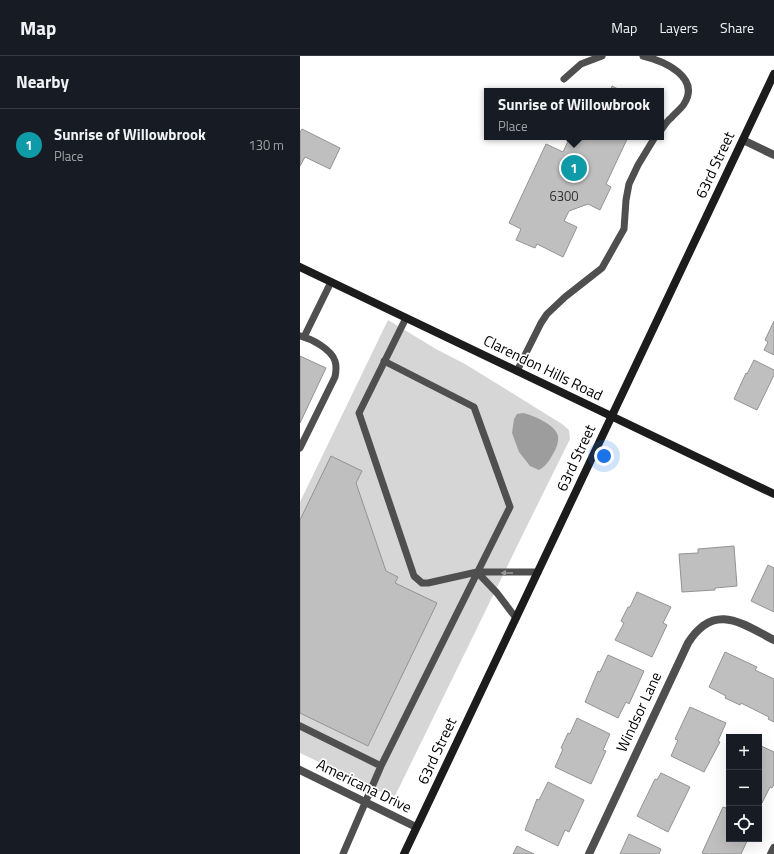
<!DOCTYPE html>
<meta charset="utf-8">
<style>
:root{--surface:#171b24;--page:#20242c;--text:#f1f3f6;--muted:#9ea1a6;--line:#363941;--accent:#0f766e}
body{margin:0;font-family:"Titillium Web",sans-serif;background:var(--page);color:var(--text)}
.controls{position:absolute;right:12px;bottom:12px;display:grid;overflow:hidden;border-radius:0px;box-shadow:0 4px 16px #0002}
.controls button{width:36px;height:36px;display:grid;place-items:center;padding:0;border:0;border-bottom:1px solid var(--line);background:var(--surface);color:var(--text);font:20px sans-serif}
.you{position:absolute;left:304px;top:400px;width:14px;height:14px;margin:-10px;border:3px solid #fff;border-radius:50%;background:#1a73e8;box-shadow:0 0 0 6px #1a73e833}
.badge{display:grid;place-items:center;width:26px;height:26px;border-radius:50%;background:var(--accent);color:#fff;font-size:13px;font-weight:700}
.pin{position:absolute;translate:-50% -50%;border:2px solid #fff;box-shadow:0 1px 4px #0006}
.popup{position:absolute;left:184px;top:32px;width:180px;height:52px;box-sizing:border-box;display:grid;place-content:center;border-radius:0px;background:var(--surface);filter:drop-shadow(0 1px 3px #0005);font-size:13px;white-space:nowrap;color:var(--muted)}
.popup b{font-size:15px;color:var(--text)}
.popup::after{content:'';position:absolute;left:50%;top:100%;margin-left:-8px;border:8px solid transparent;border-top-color:var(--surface)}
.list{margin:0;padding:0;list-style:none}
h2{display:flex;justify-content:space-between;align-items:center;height:52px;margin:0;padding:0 16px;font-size:17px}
h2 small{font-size:13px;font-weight:400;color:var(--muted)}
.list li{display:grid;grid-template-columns:26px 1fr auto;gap:12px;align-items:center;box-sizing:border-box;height:72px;padding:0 16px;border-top:1px solid var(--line)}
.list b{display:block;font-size:15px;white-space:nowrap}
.list p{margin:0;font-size:13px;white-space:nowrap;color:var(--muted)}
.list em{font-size:13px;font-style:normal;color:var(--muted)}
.icon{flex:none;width:22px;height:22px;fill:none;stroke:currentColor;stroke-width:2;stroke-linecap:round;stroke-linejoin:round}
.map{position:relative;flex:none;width:474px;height:798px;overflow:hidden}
header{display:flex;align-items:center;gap:24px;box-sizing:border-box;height:56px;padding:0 20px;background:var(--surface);border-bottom:1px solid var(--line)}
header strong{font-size:19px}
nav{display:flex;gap:22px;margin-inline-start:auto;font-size:14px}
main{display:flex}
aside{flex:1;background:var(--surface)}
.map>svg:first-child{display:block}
</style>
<header>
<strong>Map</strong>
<nav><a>Map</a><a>Layers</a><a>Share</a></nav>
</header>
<main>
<aside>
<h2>Nearby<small></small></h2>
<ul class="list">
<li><span class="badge" style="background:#0f9aa8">1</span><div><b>Sunrise of Willowbrook</b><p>Place</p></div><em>130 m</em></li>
</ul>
</aside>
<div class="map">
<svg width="474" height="798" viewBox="0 0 474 798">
<rect width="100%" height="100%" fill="#fff"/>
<path fill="#d6d6d6" d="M88,264L136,293L165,308L262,368L269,374L270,383L224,476L94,742L0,697V446Z"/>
<path fill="#9d9d9d" d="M223,357C233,359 256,369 258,380C259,386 256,393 253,398C249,405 246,410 239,414L230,410L219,396L212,377L214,363L217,358Z"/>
<path fill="#bfbfbf" stroke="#939393" d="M312,30L322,35H310Z
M2,73L40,92L30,113L5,101L0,110V76Z
M270,81H275L280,83L281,81H328L306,128L311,131L300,154L288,148L269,155L264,165L277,171L263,201L237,188L235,192L216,184L221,173L209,167L246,88L263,96Z
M474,265V299L464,294L468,286L465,284Z
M0,300L26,312L0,367Z
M454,304L474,314V319L457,354L434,343L446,317L447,318Z
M31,400L62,415L56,427L86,515L98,521L95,527L137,547L68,690L0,657V464Z
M434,490L437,530L415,532V534L382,536L379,498L398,497V493Z
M468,509L474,512V556L451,545Z
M337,536L371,551L363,567L367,569L352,601L315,584L324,567L321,565L328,551H330Z
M425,596L457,611L455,614L474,623V666L468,663L469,661L441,647L440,649L425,642L426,640L409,631Z
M308,599L344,615L329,648L326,646L318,662L285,646L298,615L300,616Z
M390,651L426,667L418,685L420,686L404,716L371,700L378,684L375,683Z
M277,662L310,678L303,694L306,695L291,728L255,711L263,693L261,692L268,677L270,678Z
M459,689L474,696V728L472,732L470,731L462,747L459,745Z
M361,717L390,731L368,776L337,760L355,723L357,724Z
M248,726L284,744L269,776L265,774L258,790L225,774L237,743L239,744Z
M423,751L429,753V783H448L441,798H405L402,797Z
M329,778L361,793L359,798H320Z
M217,790L234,798H213Z"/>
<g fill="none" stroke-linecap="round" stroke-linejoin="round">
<path stroke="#4f4f4f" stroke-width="7" d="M343,0C364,5 401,21 384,48C381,53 375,57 371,62C367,65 364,70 361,74
M264,23L281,8L302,0
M106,262L59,357L114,520L122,527H128L177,516H238
M0,280C12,283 31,293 35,305C37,311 36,316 35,321L0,392
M4,281L31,226
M217,315L241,267L247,258L265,241L302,212L324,173L326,144L329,128L338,109L355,81
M177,516L197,537L216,562
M0,670L81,710
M43,798L81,710L210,451L174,351L84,305"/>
<path stroke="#4f4f4f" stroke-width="8" d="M443,84L474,99
M0,714L116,771
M289,798L388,587C414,546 441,567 474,584
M471,798L474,792"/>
<path stroke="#1c1c1c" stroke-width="8" d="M0,211L474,438
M104,798L474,18"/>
</g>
<defs><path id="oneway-solid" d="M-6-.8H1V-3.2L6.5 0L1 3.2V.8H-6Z"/></defs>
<use fill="#959595" href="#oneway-solid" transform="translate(207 517) rotate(180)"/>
<g text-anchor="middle" stroke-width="3.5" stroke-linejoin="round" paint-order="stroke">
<g font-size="13" fill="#303030">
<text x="264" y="145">6300</text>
</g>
<g font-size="15" fill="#000" stroke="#fff">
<text transform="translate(415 109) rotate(-65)" y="5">63rd Street</text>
<text transform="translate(243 312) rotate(26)" y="5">Clarendon Hills Road</text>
<text transform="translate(276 402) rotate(-65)" y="5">63rd Street</text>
<text transform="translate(339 656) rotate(-65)" y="5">Windsor Lane</text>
<text transform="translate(137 695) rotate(-65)" y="5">63rd Street</text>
<text transform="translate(64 730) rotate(26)" y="5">Americana Drive</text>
</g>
</g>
</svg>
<div class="controls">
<button>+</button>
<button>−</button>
<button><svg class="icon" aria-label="locate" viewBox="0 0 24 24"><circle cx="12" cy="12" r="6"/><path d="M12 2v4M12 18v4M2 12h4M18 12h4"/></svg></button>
</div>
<div class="you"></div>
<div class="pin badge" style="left:274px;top:112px;background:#0f9aa8">1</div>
<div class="popup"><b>Sunrise of Willowbrook</b>Place</div>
</div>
</main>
